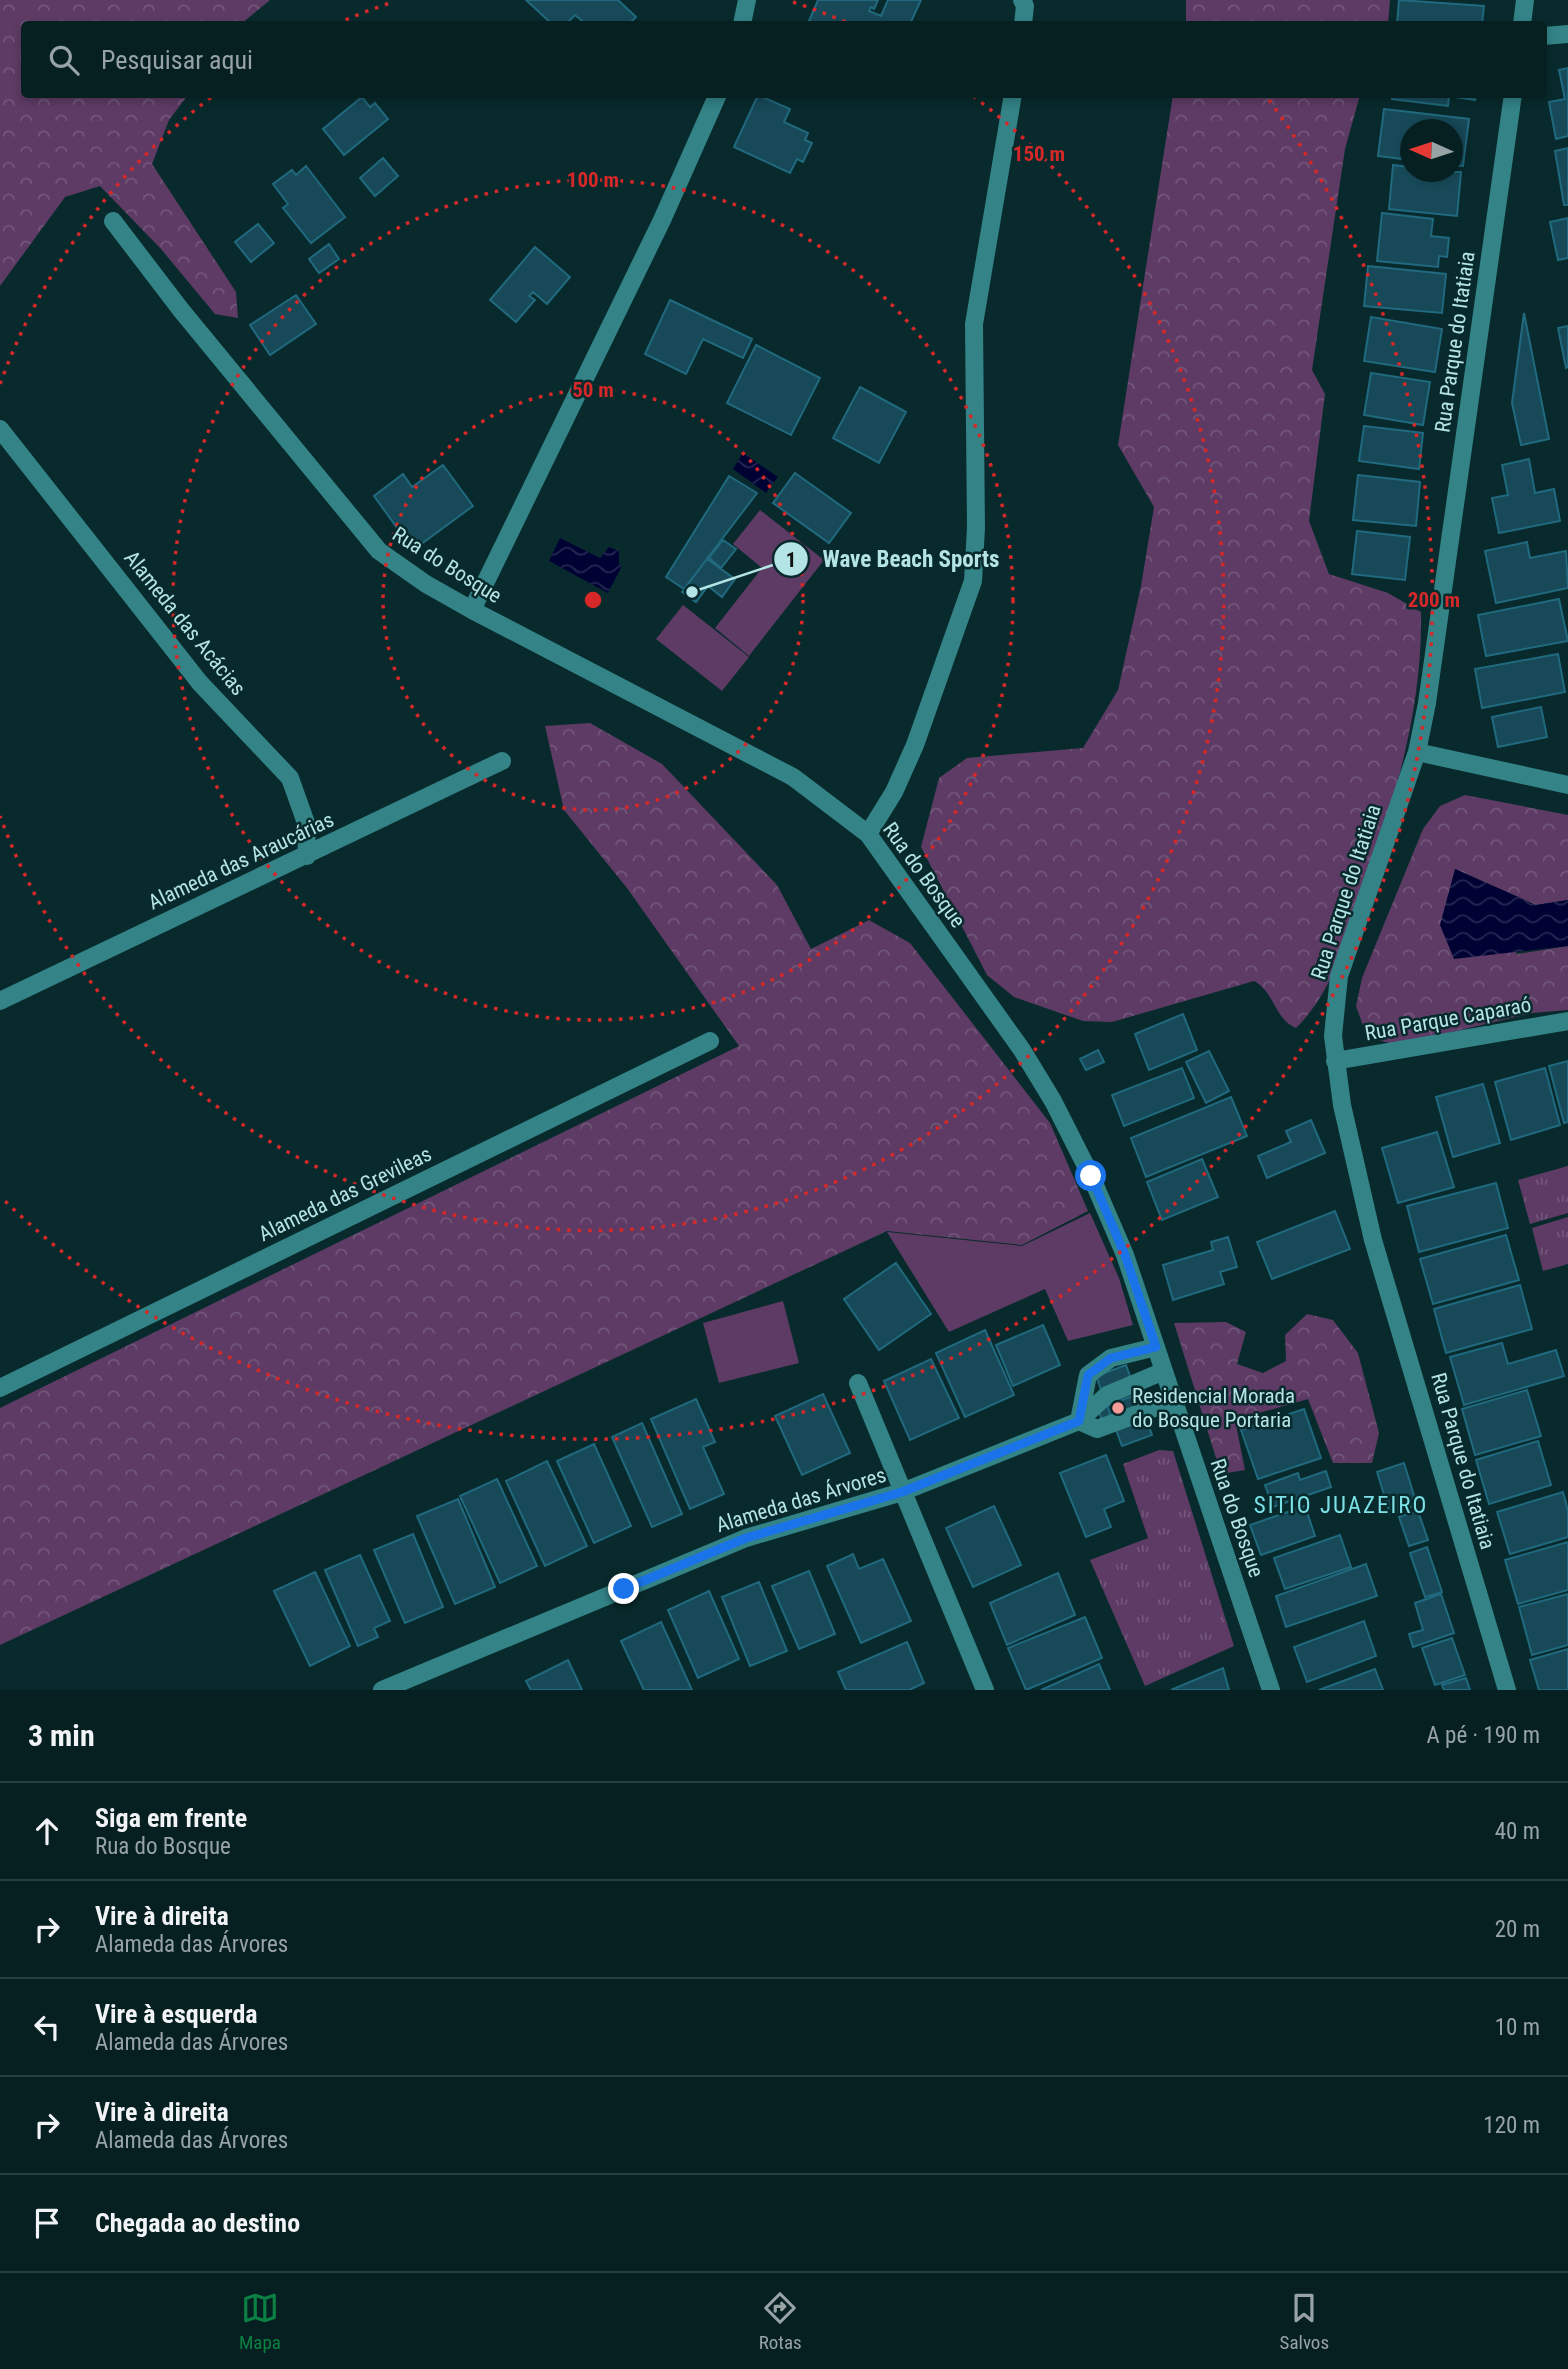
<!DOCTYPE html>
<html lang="pt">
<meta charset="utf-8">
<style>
:root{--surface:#062021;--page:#142d2e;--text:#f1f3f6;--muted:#98a3a5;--line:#273e3f;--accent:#0b8043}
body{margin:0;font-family:"Roboto Condensed",sans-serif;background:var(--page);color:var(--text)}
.compass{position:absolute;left:1400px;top:119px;width:63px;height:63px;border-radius:50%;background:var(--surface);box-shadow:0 4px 10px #0003;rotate:273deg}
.stop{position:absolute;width:21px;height:21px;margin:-16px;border:5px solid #1a73e8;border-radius:50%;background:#fff}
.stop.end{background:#1a73e8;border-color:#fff;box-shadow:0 2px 7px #0008}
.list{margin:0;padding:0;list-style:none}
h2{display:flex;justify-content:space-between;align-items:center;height:91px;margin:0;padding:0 28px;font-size:30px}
h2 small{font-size:23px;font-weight:400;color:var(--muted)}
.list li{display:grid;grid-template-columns:46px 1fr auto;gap:21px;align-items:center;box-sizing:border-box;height:98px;padding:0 28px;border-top:2px solid var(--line)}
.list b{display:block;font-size:26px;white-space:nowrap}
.list p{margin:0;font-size:23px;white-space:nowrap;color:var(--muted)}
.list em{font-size:23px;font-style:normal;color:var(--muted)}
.icon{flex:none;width:38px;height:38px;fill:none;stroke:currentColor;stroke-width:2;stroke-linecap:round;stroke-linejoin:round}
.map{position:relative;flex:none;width:1568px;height:1690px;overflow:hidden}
.search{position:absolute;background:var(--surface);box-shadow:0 4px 10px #0003;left:21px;right:21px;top:21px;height:77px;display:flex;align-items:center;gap:18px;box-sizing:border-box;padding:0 24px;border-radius:7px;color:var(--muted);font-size:26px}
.sheet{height:581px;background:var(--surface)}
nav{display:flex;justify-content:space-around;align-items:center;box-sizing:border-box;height:98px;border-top:2px solid var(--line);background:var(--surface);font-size:19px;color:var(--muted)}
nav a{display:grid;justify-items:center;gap:4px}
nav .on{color:var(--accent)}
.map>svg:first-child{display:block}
</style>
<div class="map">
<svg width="1568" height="1690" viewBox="0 0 1568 1690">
<defs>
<pattern id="grass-tufts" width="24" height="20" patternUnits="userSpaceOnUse" patternTransform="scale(1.75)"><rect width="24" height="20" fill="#5d3b64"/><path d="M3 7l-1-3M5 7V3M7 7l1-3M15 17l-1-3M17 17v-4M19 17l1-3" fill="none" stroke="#72577a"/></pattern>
<pattern id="forest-crowns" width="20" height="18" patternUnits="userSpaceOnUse" patternTransform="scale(1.75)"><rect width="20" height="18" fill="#5d3b64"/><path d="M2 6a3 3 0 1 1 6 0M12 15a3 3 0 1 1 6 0" fill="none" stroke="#72577a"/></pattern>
<pattern id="water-waves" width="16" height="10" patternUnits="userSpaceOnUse" patternTransform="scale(1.75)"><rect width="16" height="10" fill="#000234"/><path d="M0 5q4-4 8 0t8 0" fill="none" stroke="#232751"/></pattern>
</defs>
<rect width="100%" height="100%" fill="#082a2c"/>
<path fill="url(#grass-tufts)" d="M1568,1166V1213L1530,1224L1518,1180Z
M1568,1217V1264L1543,1271L1532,1228Z
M1159,1450L1173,1451L1234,1646L1145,1686L1090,1560L1148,1538L1123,1464Z"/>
<path fill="url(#forest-crowns)" d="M0,0H270L241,24H24V94L188,95L169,120L152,164L236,292L238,318L215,314L161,249L100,186L65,197L0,286Z
M1186,0H1390L1388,24H1186Z
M1173,95H1360L1345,149L1312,370L1325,394L1309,521L1329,574L1388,593L1421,612C1423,710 1393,805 1362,897C1346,942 1331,994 1296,1028C1275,1020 1274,991 1254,981L1112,1022L1083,1021L1014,997L987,975L921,847L939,778L967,758L1083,748L1118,690L1141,586L1154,507L1118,445Z
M590,723L662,764L777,885L811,949L869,920L910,943L1050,1123L1088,1211L1022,1245L887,1231L0,1645V1408L739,1046L627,888L564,810L545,726Z
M1465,795L1568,815V900L1536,905L1455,869L1517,954L1568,946V1010L1532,1013L1397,1045L1367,1037L1356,1006L1362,978L1423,829L1440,806Z
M1307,1314L1333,1320L1358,1353L1379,1433L1372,1463H1333L1308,1399L1235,1420L1245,1470L1221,1474L1174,1323L1226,1322L1246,1332L1237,1364L1263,1373L1286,1361L1285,1335Z"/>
<path fill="#5d3b64" d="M760,510L824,560L749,656L715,628L762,568L733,544Z
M683,605L749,657L722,691L656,639Z
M1090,1213L1119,1278L1133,1325L1068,1341L1045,1289L949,1332L887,1232L1022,1246Z
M783,1301L799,1363L719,1383L703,1323Z"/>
<path fill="url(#water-waves)" d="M743,453L778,477L766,493L733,469Z
M560,538L600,558L609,547L619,551V565L622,566L608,593L549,561Z
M1455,869L1536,905L1568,900V946L1454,959L1440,925Z"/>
<path fill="#174958" stroke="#20697e" stroke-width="2" d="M526,0H618L636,17L629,24H586L575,15L566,24H552Z
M818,0H878L874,9L871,7L869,11L881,16L888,0H921L910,24H818L809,21Z
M1399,0L1484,6L1482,24H1397Z
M1568,68V136L1556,139L1549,102L1565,99L1559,70Z
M1392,94H1476L1475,100L1449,96L1448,106L1392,99Z
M758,95L790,109L784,122L808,133L805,140L812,143L803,162L797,159L790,173L734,147Z
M362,97L370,107L375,103L388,119L344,155L323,129Z
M1384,109L1469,119L1463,166L1452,165V130H1410V160L1378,156Z
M1568,148V205H1564L1555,151Z
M383,158L398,176L375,196L360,178Z
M1393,165L1410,167V172H1461L1457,216L1389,209Z
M306,166L345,217L311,243L283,208L288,204L273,184L292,170L296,175Z
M1382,213L1433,219L1431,236L1449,238L1447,257L1439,256L1438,267L1377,261Z
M1568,218V258L1558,260L1550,222Z
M258,224L274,243L251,262L235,242Z
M329,244L339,259L319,273L309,259Z
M535,247L570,277L547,304L533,292L529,296L535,300L516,322L490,300Z
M1368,266L1446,274L1442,313L1364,306Z
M296,295L316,324L270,355L250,325Z
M670,300L752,339L743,358L703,339L686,374L645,354Z
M1524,313L1549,439L1521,445L1512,403Z
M1371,317L1442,329L1435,372L1364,361Z
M1568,326V367L1566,368L1558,328Z
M756,345L820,378L791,435L727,403Z
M1371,373L1430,382L1423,425L1364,415Z
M860,387L906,412L879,463L833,438Z
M1364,426L1423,433L1419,469L1359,461Z
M1529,459L1535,493L1554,489L1560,521L1499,533L1492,498L1508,495L1502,465Z
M443,465L473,506L413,550L374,496L403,474L412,487Z
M795,473L851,513L829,543L773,503Z
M1358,475L1420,482L1416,526L1353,520Z
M729,476L757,493L684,589L666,577Z
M1357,531L1410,537L1405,580L1352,574Z
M723,540L736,549L721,568L709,558Z
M1527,542L1530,558L1566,551L1568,588L1496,603L1485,551Z
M707,559L735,579L722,597L708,586L696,602L682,592Z
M1559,599L1568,641L1486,656L1478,615Z
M1558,654L1565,692L1482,708L1475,669Z
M1541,707L1547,737L1498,747L1492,717Z
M1183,1014L1197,1050L1149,1070L1135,1034Z
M1098,1050L1104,1062L1086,1070L1080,1059Z
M1209,1051L1229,1091L1206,1103L1186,1062Z
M1568,1061V1122L1564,1123L1549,1066Z
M1182,1068L1194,1098L1124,1126L1112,1095Z
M1545,1068L1560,1125L1511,1140L1495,1082Z
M1483,1084L1500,1143L1453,1157L1436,1097Z
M1231,1097L1247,1136L1146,1177L1131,1138Z
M1311,1120L1325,1153L1267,1178L1258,1156L1291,1142L1286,1131Z
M1437,1132L1454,1187L1398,1203L1382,1148Z
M1202,1159L1218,1197L1162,1220L1147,1182Z
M1496,1183L1508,1228L1419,1252L1407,1206Z
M1335,1211L1350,1249L1272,1279L1257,1242Z
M1506,1235L1519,1280L1433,1304L1420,1259Z
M1228,1237L1237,1267L1220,1272L1224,1284L1173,1300L1163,1265L1213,1250L1211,1242Z
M896,1263L931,1314L879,1350L844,1299Z
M1520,1285L1532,1329L1446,1353L1434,1309Z
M1043,1325L1060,1365L1013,1386L996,1345Z
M985,1330L1014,1395L965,1417L936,1353Z
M1502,1343L1508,1364L1556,1350L1564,1376L1464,1405L1450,1357Z
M931,1359L959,1418L910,1440L884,1381Z
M1126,1365L1152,1435L1122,1446L1096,1376Z
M1527,1390L1541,1436L1475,1455L1462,1409Z
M823,1394L850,1453L802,1475L775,1416Z
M1133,1396L1137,1406L1102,1420L1098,1409Z
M696,1399L715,1442L703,1447L724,1494L690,1509L651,1419Z
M1304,1409L1321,1458L1258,1479L1241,1430Z
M642,1423L682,1514L652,1527L612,1437Z
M1538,1441L1551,1485L1489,1504L1476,1460Z
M594,1444L631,1526L594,1543L557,1461Z
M1106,1455L1124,1501L1104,1509L1111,1527L1086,1537L1060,1473Z
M547,1461L587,1546L545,1566L506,1481Z
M1404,1463L1417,1505L1390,1514L1377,1472Z
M1326,1471L1331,1487L1273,1507L1265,1485L1298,1473L1300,1480Z
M497,1479L537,1566L500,1583L460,1496Z
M1563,1492L1568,1511V1537L1510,1554L1497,1512Z
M458,1499L495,1587L455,1604L417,1516Z
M994,1506L1021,1565L973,1587L946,1528Z
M1305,1506L1315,1536L1261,1555L1250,1525Z
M1418,1511L1428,1540L1409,1546L1399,1517Z
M413,1534L443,1607L405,1623L374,1550Z
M1340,1535L1351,1567L1285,1589L1274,1558Z
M1568,1542V1590L1518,1604L1505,1560Z
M1427,1547L1442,1592L1425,1597L1410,1553Z
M853,1554L859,1569L883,1559L911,1621L861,1643L827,1566Z
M360,1555L390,1621L374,1628L378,1637L358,1646L325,1570Z
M1366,1564L1377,1596L1286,1627L1276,1596Z
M809,1571L835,1634L799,1649L772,1586Z
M315,1572L350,1646L310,1666L274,1591Z
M1058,1573L1075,1615L1007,1645L990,1603Z
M759,1582L787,1651L750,1666L722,1597Z
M709,1591L739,1659L698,1678L668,1610Z
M1441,1594L1454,1633L1413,1647L1409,1634L1423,1630L1415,1603Z
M1568,1594V1645L1532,1655L1519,1607Z
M1085,1617L1102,1658L1026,1690L1008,1648Z
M1364,1621L1376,1656L1307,1682L1294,1647Z
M661,1622L692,1690H644L621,1641Z
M1452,1638L1465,1675L1435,1685L1422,1648Z
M907,1642L924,1683L909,1690H846L838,1672Z
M1568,1649V1690H1539L1530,1660Z
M568,1660L582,1690H531L526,1681Z
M1099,1664L1110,1690H1041Z
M1223,1668L1229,1690H1171Z
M1375,1669L1383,1690H1319Z
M1466,1678L1470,1690H1444L1442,1685Z"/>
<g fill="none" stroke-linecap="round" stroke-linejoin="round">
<path stroke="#338387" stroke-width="18" d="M1022,0L1025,6L1023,24
M742,24L747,0
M1522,24L1525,0
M1544,36L1568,34
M113,221L181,310L379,551L426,584L472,610L793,777L868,834L1022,1050L1053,1101L1091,1176L1125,1255L1271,1690
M0,429L200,683L290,778L306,823L307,856
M472,610L662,220L718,94
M1417,752L1568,785
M868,834L894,792L915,745L973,581L976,528L974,324L1013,94
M0,1001L502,761
M1335,1061L1568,1021
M858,1383L985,1690
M0,1388L710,1041
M1079,1421L1088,1375L1111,1358L1156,1347
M1079,1421L1097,1429L1173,1401
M382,1690L746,1538L902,1492L1079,1421L1107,1395L1164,1371
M1507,1690L1373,1240L1342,1105L1333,1036L1339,976L1417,752L1427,703L1513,94"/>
</g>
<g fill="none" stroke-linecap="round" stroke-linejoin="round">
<path stroke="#1a73e8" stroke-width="9" d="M624,1589L746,1538L902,1492L1079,1421L1088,1375L1111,1358L1156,1347L1125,1255L1091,1176"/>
</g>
<g fill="none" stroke="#d62828" stroke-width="3.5" stroke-dasharray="3.5 7">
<circle cx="593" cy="600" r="210"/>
<circle cx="593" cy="600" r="420"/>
<path d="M0 384A631 631 0 0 1 213 96M336 24A631 631 0 0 1 393 2M793 2A631 631 0 0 1 850 24M973 96A631 631 0 1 1 0 816"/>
<path d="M1269 100A841 841 0 0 1 4 1200"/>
</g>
<circle fill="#f59b9a" stroke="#082a2c" stroke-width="2.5" cx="1118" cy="1408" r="7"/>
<g text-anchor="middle" stroke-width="5" stroke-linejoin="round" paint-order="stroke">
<g font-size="21" fill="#b5e4e6" stroke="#082a2c">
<text transform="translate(1455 342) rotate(-82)" y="7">Rua Parque do Itatiaia</text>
<text transform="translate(447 565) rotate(32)" y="7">Rua do Bosque</text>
<text transform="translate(185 623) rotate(51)" y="7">Alameda das Acácias</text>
<text transform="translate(241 861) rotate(-25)" y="7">Alameda das Araucárias</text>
<text transform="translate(924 875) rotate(54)" y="7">Rua do Bosque</text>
<text transform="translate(1346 892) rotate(-72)" y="7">Rua Parque do Itatiaia</text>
<text transform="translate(1448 1019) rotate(-10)" y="7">Rua Parque Caparaó</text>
<text transform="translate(345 1194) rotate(-26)" y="7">Alameda das Grevileas</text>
<text transform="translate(1463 1461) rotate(74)" y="7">Rua Parque do Itatiaia</text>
<text transform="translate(801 1500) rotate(-17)" y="7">Alameda das Árvores</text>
<text transform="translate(1237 1518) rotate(71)" y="7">Rua do Bosque</text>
</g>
<g font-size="21" fill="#b5e4e6" stroke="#082a2c" text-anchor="start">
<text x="1132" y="1403">Residencial Morada<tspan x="1132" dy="24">do Bosque Portaria</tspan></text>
</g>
<g font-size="23" letter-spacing="2" fill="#7be1e7" stroke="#082a2c">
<text x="1341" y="1513">SITIO JUAZEIRO</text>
</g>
</g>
<circle cx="593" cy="600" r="10" fill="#d62828" stroke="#082a2c" stroke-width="3.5"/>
<g font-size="21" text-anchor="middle" font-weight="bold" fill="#d62828" stroke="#082a2c" stroke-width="5" stroke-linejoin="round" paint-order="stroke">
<text x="1039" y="161">150 m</text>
<text x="593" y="187">100 m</text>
<text x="593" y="397">50 m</text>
<text x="1434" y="607">200 m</text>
</g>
<path fill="none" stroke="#b5e4e6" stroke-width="2.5" d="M692 592L791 559"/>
<g fill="#b5e4e6" stroke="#082a2c" stroke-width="2.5">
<circle cx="692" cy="592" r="7"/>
<circle cx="791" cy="559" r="18"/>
</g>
<g font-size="21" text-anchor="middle" font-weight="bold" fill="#111">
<text x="791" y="567">1</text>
</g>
<g font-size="23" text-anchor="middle" font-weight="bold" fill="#b5e4e6" stroke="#082a2c" stroke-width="5" stroke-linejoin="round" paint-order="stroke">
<text x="911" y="567">Wave Beach Sports</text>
</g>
</svg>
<svg class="compass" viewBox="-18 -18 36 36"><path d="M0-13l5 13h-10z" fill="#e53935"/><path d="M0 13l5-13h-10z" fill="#98a3a5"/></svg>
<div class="stop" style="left:1091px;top:1176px"></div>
<div class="stop end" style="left:624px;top:1589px"></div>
<div class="search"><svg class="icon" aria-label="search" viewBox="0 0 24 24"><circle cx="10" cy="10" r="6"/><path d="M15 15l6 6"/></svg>Pesquisar aqui</div>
</div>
<section class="sheet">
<h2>3 min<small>A pé · 190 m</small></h2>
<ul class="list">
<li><svg class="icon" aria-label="ahead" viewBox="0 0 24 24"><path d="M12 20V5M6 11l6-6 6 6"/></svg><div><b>Siga em frente</b><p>Rua do Bosque</p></div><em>40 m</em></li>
<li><svg class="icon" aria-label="right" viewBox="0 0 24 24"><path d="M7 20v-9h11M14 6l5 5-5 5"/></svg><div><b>Vire à direita</b><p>Alameda das Árvores</p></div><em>20 m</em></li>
<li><svg class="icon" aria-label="left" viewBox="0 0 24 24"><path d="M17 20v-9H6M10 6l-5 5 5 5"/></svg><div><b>Vire à esquerda</b><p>Alameda das Árvores</p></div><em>10 m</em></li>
<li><svg class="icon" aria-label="right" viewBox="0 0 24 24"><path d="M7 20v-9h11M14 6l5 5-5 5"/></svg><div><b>Vire à direita</b><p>Alameda das Árvores</p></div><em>120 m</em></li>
<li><svg class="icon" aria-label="arrive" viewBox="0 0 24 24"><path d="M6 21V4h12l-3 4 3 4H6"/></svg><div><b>Chegada ao destino</b></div></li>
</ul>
</section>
<nav>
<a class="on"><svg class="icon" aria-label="map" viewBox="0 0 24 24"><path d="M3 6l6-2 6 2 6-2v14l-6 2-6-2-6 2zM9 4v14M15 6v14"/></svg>Mapa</a>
<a><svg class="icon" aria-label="directions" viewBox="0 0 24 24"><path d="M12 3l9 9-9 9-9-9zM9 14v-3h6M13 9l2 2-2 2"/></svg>Rotas</a>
<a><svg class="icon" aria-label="saved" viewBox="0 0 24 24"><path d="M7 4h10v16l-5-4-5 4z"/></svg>Salvos</a>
</nav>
